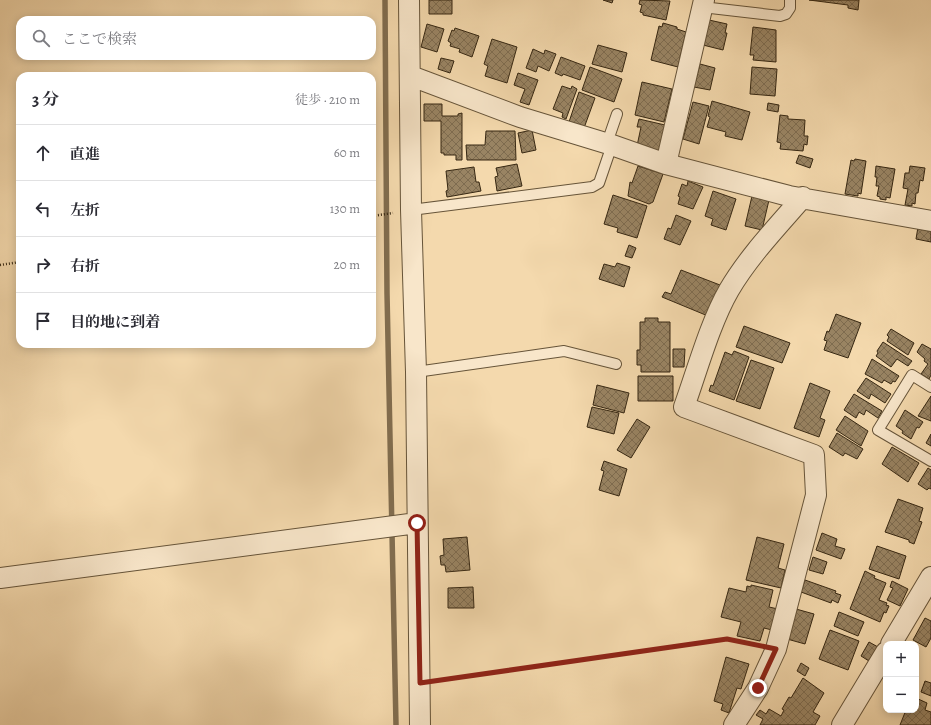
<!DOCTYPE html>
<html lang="ja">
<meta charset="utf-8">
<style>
:root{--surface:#fff;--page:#f7f7f7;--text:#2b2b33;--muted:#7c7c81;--line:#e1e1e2}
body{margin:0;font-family:Alegreya,"Noto Serif JP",serif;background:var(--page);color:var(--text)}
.controls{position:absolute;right:12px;bottom:12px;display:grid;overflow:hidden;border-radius:8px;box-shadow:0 2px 10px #0003}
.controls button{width:36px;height:36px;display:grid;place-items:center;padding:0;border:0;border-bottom:1px solid var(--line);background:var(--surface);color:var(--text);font:20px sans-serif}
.stop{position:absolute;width:12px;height:12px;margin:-9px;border:3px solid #8f2418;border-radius:50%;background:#fff}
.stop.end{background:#8f2418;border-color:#fff;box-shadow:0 1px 4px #0008}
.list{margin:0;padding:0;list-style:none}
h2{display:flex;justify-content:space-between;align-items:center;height:52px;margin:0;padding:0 16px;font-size:17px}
h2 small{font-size:13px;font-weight:400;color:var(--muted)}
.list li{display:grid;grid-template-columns:26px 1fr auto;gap:12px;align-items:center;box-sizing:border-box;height:56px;padding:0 16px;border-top:1px solid var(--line)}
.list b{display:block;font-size:15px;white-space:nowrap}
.list em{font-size:13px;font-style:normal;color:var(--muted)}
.icon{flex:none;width:22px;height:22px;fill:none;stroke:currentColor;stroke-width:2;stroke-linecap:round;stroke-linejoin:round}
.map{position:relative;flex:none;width:931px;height:725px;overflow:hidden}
.search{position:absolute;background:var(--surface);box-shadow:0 2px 10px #0003;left:16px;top:16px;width:360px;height:44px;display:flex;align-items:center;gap:10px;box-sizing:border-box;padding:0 14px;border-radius:12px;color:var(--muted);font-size:15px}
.panel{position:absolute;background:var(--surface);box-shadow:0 2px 10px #0003;left:16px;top:72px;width:360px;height:276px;border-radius:12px}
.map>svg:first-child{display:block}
</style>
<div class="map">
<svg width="931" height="725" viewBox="0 0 931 725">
<defs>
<pattern id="building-cross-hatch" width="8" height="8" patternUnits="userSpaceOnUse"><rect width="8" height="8" fill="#998463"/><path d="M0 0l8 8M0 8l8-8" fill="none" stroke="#7e6c50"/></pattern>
</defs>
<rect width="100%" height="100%" fill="#f4d9ad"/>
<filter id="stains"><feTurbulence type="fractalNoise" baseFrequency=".005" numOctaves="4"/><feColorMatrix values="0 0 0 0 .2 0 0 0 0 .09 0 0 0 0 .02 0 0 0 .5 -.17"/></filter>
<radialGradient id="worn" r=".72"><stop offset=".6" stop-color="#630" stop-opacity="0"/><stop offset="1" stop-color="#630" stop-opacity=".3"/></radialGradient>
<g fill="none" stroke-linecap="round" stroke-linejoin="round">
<path stroke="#816d4f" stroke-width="5.5" d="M385,0L387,293L396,725"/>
</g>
<path fill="url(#building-cross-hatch)" stroke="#362712" d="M429,0H452V14H429Z
M603,0H613L612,3Z
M640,0L670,1L666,20L643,15V13L640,12L642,5L639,4Z
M809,0H859L858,10L848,8V5Z
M709,20L727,24L725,33H727L723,50L703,45Z
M663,23L677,27V29L686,32L678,67L651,60L659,26L662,27Z
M427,24L444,29L437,52L421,47Z
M753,27L776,30V62L753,60L754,55H750Z
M455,28L479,36L472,57L459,52L460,49L450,46L451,43L448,41L452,30L454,31Z
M492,39L517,47L507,83L485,76L488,66L484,64Z
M598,45L627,53L622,72L592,64Z
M533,49L544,54L545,50L556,54L549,71L538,66L536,72L526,68Z
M561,57L585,66L580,80L563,74L562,76L555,73Z
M441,58L454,61L450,73L438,69Z
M700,64L715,68L710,90L694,87Z
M590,67L622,79L614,102L582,90Z
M752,67L777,69L775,96L750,94Z
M518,73L538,80L529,105L520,102L525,89L514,85Z
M642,82L672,89L664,122L635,115Z
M562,86L571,89L572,86L577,89L566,119L562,117L563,113L553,109Z
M579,92L595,98L584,128L569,122Z
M712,101L750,112L742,140L725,136L726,132L707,127L710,117L708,116Z
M693,102L709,106L699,144L683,139Z
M768,103L779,105L778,112L767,110Z
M424,104H442V116H458V114L462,113V160H456V155H444V153H441V121H424Z
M780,115L788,116V119L805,120L804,136H808L807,145L804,144L803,151L780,149L781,143L777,142Z
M639,119L665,125L660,151L637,146L641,127H637Z
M532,130L536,150L522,153L518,133Z
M486,131H515L516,160H467L466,145H485Z
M799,155L813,159L810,168L796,163Z
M855,159L866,161L861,194L858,193V196L845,194L851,160L854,161Z
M517,164L522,186L497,191L495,177L498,176L496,168Z
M638,166L663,174L653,202L649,204L628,196L630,182L632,183Z
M876,166L895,169L890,198L886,197V200L880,199V197L877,196L879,186H876L877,177H875Z
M910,166L925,168L923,181L920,180L918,193H916L915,204L912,203V206L905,205L908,189L903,188L905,173H909Z
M474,167L476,182H479L481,191L447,197L446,191L448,190L446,171Z
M688,181L703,187L693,209L678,204L680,197L678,196L682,184L687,186Z
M713,191L736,199L726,230L711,225L713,219L705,216Z
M613,195L647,206L637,238L617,232L618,228L604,224Z
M752,196L769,200L762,230L745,226Z
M676,215L691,221L680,245L664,239L668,228L671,229Z
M918,227L931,230V242L916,239Z
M629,245L636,248L632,258L625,256Z
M617,263L630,267L624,287L599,279L604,264L615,267Z
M681,270L720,285L708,316L662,297L665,292L671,294Z
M836,314L861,323L848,358L824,350L827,341L824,340L827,331L829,332Z
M645,318H658V322H670V372H641V365H637V350H640V322H645Z
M744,326L790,343L782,363L736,347Z
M891,329L914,343L908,355L887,341L889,337L887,335Z
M883,342L912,361L908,366L897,359L891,367L876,356L878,353L877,351Z
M922,344L931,349V375L929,379L921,374L928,364L924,361L925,359L917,352Z
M673,349H685L684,367H673Z
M734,351L749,357L734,400L709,391L711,385L713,386L725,352L732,355Z
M872,359L899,376L895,382L893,381L891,384L884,380L882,383L865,374Z
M751,360L774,368L760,409L736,401Z
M638,376H673V401H638Z
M866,378L891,394L885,403L871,394L869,399L857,391Z
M810,383L830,391L820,418L825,420L819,437L794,428Z
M597,385L629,393L624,413L593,405Z
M854,394L882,411L878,418L866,410L864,415L859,412L856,418L844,410Z
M931,396V421L918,416Z
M592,407L619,413L614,434L587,427Z
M905,410L923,422L919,428L917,427L911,439L902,433L903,431L896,426Z
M845,416L868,431L861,446L836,430Z
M637,419L650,427L631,458L617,450Z
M837,433L863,449L857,459L845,453L843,456L829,447Z
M931,434V446L926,443Z
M892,447L919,463L908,482L882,464Z
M604,461L627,469L619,496L599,490L604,471L601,470Z
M928,468L931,470V489L929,488L927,490L918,484Z
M898,499L923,508L919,521L922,522L914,544L909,542V540L885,532Z
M822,533L837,539L835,546L845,549L841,559L816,550Z
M467,537L470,570L446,572L445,565H441L440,556L444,555L443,539Z
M757,537L784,544L778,568L785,570L781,588L746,580Z
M877,546L906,556L899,579L869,569Z
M813,557L827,562L823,574L809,570Z
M865,571L875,576L874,578L886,583L879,600L887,603L886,605L889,606L886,613L884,612L880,622L850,609Z
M805,580L836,591L835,593L841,595L838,603L832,600L831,603L801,592Z
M892,581L908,589L900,606L887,600L893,588L890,587Z
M751,585L773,590L769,607L778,609L772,630L764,628L760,641L737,636L741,622L721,617L729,588L746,592L747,586L751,587Z
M473,587L474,608H448V588Z
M796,609L814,614L805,644L787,639Z
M839,612L864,622L858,636L834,626Z
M925,618L931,621V638L926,647L913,640Z
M830,630L859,641L848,670L819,659Z
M869,642L878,647L869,661L861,656Z
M726,657L749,664L741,689L737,688L729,713L721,710L723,704L714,701Z
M801,663L809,668L805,676L797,671Z
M803,678L824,693L813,712L820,716L815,725H760L763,719L756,715L760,710L766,714L769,709L781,716L784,710L782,709L789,697L791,698Z
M925,681L931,683V696L921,692Z
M916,698L927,703L925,710L931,712V725H900L906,710H916Z"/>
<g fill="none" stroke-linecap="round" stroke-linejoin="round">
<defs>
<path id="lane" d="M702,7L780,16L786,14L790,8V0
M607,143L617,114
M411,210L592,187L599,183L612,145
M416,372L564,351L616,364
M931,387L912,375L878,430L931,461"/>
<path id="street" d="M409,0L411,210L416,372L420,725
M411,76L520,117L612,145L666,164L789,196L931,221
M666,164L704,0
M0,578L417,523
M891,644L931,577
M734,725L758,688L776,649L816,495L814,455L684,407C697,371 710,323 729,290C749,256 777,227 803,197
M842,725L886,652"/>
</defs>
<use href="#lane" stroke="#665439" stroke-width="12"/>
<use href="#street" stroke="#665439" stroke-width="22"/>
<path stroke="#362712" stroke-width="2.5" stroke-dasharray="1 2" stroke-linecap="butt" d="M372,216L393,213
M0,265L20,262
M438,680L727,639L758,645"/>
<use href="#lane" stroke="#f8e6ca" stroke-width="10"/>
<use href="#street" stroke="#f8e6ca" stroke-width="20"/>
</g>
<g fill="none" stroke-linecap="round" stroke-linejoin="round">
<path stroke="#8f2418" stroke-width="5" d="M417,523L420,683L727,639L776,649L758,688"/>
</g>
<rect width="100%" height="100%" filter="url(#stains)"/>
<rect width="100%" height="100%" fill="url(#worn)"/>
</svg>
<div class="controls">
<button>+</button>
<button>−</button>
</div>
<div class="stop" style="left:417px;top:523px"></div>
<div class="stop end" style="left:758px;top:688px"></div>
<div class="search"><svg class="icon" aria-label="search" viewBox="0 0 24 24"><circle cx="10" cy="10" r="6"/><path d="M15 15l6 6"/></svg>ここで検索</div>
<section class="panel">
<h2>3 分<small>徒歩 · 210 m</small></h2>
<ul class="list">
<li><svg class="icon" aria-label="ahead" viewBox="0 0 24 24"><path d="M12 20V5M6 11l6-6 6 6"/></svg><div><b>直進</b></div><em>60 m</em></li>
<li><svg class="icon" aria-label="left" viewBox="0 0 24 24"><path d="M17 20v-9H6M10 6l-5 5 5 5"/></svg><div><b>左折</b></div><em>130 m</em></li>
<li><svg class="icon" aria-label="right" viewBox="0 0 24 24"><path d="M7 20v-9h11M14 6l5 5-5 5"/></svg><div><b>右折</b></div><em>20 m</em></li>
<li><svg class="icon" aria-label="arrive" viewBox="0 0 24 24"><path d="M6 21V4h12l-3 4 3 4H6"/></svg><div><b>目的地に到着</b></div></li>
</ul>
</section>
</div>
